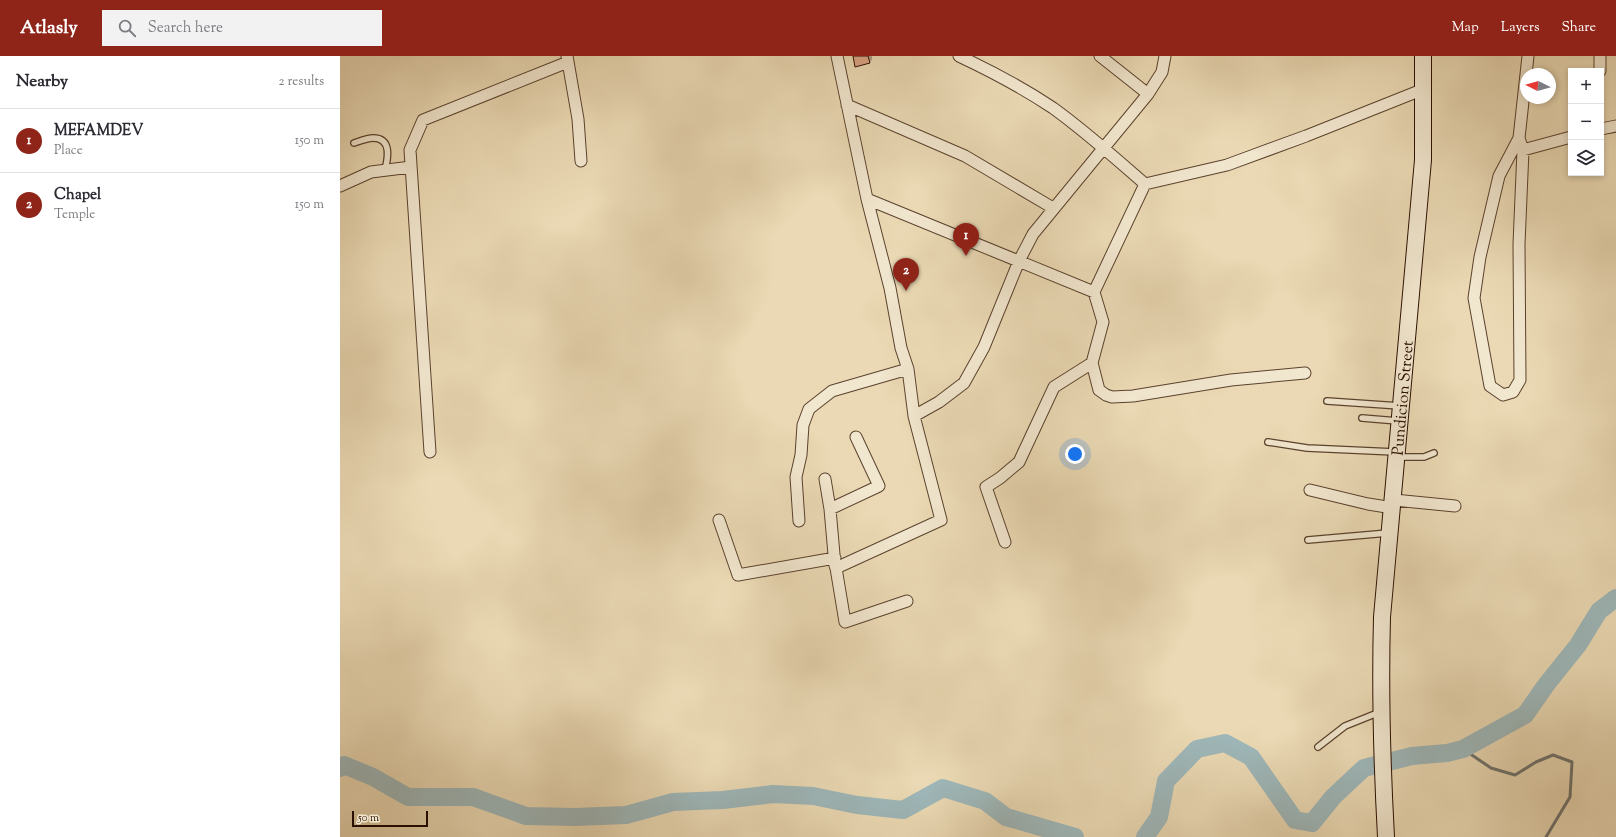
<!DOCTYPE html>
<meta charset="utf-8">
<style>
:root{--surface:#fff;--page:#f2f2f3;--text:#2b2b33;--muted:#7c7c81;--line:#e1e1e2;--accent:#8f2418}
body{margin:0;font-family:"Sorts Mill Goudy",serif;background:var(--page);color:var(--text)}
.controls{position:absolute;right:12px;top:12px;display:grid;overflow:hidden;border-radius:0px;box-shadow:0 2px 6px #0003}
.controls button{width:36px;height:36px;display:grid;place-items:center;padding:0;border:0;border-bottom:1px solid var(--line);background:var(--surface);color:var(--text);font:20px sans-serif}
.compass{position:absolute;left:1180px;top:12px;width:36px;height:36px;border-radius:50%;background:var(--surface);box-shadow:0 2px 6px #0003;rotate:276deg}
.scale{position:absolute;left:12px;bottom:10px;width:76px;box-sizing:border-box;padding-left:4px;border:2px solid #2b0f00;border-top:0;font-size:11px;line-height:14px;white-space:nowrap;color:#2b0f00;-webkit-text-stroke:3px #f1e6ce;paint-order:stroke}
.you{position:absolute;left:735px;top:398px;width:14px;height:14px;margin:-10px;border:3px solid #fff;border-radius:50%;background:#1a73e8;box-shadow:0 0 0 6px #1a73e833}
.badge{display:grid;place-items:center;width:26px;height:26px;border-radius:50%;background:var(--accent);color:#fff;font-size:13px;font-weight:700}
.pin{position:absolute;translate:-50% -33px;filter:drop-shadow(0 1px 2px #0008)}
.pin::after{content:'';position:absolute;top:21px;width:14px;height:12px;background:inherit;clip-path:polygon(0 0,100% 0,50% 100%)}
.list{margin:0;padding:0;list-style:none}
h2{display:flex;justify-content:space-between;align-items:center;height:52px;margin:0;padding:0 16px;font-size:17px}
h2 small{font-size:13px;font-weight:400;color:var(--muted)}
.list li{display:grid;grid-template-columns:26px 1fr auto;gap:12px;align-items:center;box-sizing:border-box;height:64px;padding:0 16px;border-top:1px solid var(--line)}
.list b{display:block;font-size:15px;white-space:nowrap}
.list p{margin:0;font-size:13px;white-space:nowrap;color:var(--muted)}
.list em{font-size:13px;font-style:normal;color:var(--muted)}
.icon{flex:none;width:22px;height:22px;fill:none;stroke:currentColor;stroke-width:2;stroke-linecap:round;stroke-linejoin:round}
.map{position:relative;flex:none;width:1276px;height:781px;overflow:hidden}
header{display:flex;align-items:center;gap:24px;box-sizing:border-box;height:56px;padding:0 20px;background:var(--accent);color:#fff}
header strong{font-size:19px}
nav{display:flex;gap:22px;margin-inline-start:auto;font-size:14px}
.search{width:280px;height:36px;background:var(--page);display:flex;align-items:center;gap:10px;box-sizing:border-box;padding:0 14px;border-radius:0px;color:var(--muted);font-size:15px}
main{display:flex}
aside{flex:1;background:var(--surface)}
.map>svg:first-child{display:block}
</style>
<header>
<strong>Atlasly</strong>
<div class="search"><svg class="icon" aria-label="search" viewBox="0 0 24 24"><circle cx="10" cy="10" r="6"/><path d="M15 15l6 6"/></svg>Search here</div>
<nav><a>Map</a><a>Layers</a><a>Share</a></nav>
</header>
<main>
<aside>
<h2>Nearby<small>2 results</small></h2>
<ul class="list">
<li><span class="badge">1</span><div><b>MEFAMDEV</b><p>Place</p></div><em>150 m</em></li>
<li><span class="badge">2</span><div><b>Chapel</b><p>Temple</p></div><em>150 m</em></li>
</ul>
</aside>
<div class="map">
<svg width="1276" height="781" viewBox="0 0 1276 781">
<defs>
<filter id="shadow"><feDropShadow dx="3.5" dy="-3.5" stdDeviation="0" flood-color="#0004"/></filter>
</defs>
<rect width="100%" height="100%" fill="#ead9b4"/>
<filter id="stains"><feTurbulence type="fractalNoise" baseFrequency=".005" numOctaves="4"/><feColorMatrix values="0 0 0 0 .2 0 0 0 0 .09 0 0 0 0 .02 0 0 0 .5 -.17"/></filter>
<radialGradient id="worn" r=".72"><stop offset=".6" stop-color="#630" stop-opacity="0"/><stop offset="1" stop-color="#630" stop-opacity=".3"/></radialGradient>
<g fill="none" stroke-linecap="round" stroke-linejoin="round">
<path stroke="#70746f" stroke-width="3" d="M1123,693L1151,712L1175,719L1196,706L1213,699L1232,706L1230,741L1206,781"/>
<path stroke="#9eb7b9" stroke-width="18" d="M0,712L4,709L33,721L68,741H133L186,760L235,761L286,759L333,746L383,744L433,738L473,740L517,749L563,754L603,732L645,745L666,761L735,781
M805,781L819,761L826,725L857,693L885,687L911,701L955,764L972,767L993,741L1024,712L1072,700L1107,697L1123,693L1185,659L1206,629L1238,589L1259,555L1276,542"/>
</g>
<path fill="#daa485" stroke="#2b0f00" filter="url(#shadow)" d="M513,0H528L530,7L515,11Z"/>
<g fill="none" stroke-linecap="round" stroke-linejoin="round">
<defs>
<path id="lane" d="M14,87C20,85 27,82 33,82C52,82 48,102 45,114
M987,345L1060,350
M1022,362L1058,365
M928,386L967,392L1055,396
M1057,401H1084L1094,397
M968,484L1048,477
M978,691L1005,670L1040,656"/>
<path id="street" d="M227,0L238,63L241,105
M497,0L527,143L550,232L561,292L568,313L574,360L599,346L624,327L644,291L679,205L693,178L808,38L822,16L825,0
M619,0C651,15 683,32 713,52C745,75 775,102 805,128L887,109L966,80L1084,33
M760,0L808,38
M1260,15V0
M507,49L625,100L713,152
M1261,73L1276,70
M1179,82L1183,94L1179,188L1180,324L1173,336L1163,339L1150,330L1134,242L1140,201L1159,120L1179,82L1188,0
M1183,94L1231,81
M0,130L31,116L71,111
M527,143L754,236L805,128
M754,236L763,266L752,307L759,334L766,339L772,341L793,340L891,324L965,317
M90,396L70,94L83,64L228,6
M485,423L490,453L495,510
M970,434L1028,448L1053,452
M1054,444L1115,450
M490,453L539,430L516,381
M379,464L398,519L495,502
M459,465L456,421L461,399L463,369L469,353L492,335L568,313
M665,486L646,431L660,422L679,406L714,331L752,307
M567,545L505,566L496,512L601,464L574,360"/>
<g id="secondary">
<path id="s1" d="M1046,781C1042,708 1040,634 1042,561L1083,104V0"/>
</g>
</defs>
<use href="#lane" stroke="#5b422d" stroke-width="8"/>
<use href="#street" stroke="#5b422d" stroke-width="13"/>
<use href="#secondary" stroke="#2b0f00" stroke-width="18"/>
<use href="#lane" stroke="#f1e6ce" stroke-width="5.5"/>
<use href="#street" stroke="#f1e6ce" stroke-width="11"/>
<use href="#secondary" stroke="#f1e6ce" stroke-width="16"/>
</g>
<g text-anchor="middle" stroke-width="3" stroke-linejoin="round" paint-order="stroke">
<g font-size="16" fill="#2b0f00" stroke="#f1e6ce">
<text dy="6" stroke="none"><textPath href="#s1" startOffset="440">Pundicion Street</textPath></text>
</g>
</g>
<rect width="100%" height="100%" filter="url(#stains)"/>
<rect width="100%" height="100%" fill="url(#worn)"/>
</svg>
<div class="controls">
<button>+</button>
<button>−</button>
<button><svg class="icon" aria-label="layers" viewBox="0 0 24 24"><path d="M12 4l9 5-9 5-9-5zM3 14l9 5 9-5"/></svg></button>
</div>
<svg class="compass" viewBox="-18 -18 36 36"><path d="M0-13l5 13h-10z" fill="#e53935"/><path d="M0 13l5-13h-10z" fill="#7c7c81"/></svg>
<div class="scale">50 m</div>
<div class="you"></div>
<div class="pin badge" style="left:626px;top:200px">1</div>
<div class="pin badge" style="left:566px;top:235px">2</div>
</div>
</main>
